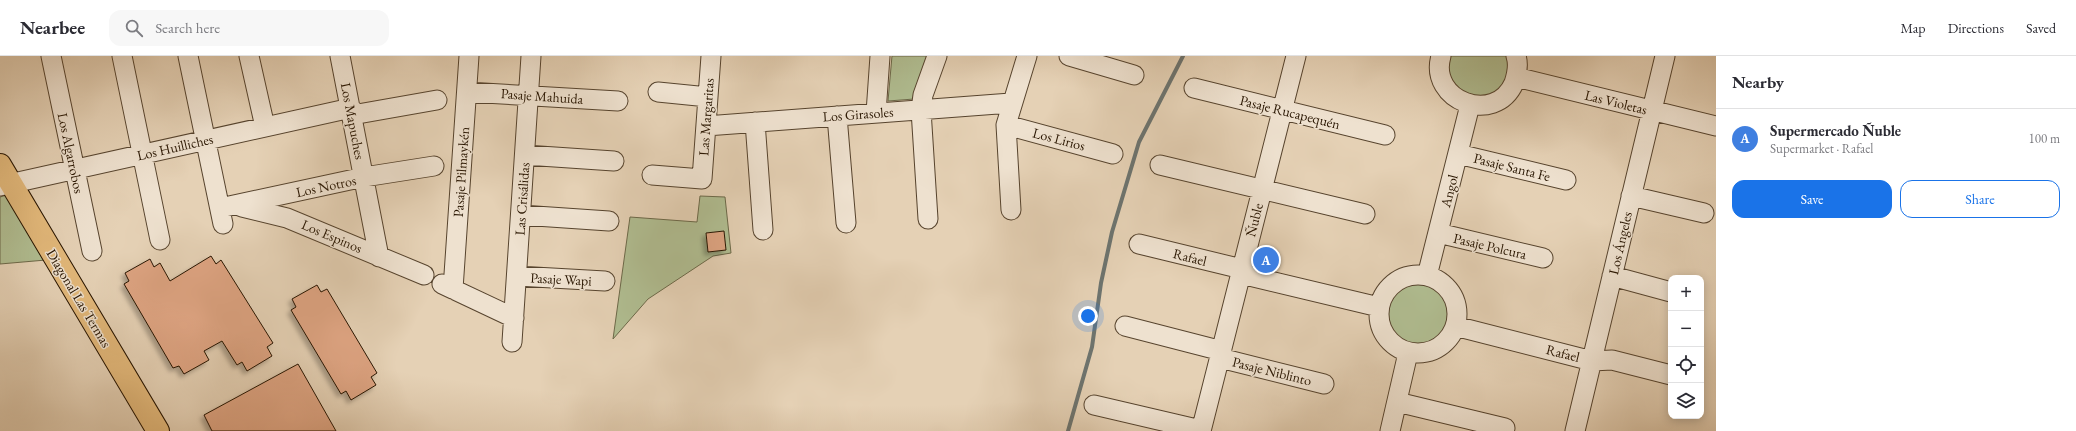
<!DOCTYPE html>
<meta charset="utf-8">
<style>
:root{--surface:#fff;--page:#f7f7f7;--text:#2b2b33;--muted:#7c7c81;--line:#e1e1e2;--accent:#1a73e8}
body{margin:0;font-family:"EB Garamond",serif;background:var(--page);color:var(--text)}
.controls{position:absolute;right:12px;bottom:12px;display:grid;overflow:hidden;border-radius:8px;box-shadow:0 2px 10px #0003}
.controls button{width:36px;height:36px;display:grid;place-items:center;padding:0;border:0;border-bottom:1px solid var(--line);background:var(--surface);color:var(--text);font:20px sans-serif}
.you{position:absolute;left:1088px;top:260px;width:14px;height:14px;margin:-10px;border:3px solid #fff;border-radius:50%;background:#1a73e8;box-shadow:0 0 0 6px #1a73e833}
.badge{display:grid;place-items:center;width:26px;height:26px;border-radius:50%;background:var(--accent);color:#fff;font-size:13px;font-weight:700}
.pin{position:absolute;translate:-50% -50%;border:2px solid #fff;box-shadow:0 1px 4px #0006}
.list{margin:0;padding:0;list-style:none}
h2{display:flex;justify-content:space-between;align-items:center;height:52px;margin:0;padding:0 16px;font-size:17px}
h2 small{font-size:13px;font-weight:400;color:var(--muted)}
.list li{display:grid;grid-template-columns:26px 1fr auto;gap:12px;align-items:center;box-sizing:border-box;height:60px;padding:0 16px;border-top:1px solid var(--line)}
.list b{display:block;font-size:15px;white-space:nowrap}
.list p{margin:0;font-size:13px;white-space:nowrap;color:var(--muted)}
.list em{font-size:13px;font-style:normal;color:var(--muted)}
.actions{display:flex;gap:8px;padding:12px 16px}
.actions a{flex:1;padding:9px 0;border:1px solid var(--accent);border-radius:12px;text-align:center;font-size:14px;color:var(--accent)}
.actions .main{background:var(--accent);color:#fff}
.icon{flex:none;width:22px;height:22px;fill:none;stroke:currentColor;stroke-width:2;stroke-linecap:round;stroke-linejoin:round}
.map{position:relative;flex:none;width:1716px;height:375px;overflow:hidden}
header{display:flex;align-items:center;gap:24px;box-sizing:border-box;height:56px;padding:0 20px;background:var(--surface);border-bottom:1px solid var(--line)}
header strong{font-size:19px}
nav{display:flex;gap:22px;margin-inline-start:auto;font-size:14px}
.search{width:280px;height:36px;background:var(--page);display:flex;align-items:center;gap:10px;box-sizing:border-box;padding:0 14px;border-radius:12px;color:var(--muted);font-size:15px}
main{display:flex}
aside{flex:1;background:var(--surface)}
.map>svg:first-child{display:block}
</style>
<header>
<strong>Nearbee</strong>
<div class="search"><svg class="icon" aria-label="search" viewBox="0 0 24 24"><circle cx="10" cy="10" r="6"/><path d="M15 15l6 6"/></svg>Search here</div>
<nav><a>Map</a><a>Directions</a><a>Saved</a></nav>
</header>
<main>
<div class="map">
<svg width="1716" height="375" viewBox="0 0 1716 375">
<defs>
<filter id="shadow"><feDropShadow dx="-3.5" dy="3.5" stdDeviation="2" flood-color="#0004"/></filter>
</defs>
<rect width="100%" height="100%" fill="#e5d1b5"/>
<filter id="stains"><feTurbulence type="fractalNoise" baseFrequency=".005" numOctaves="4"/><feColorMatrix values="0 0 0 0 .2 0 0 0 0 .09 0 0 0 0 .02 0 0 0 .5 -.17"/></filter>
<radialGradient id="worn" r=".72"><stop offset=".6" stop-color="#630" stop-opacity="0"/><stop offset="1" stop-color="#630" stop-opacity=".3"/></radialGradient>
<path fill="#b0bd91" stroke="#6c6949" d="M892,0H930L914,43L888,45Z
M1448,0H1508C1509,14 1507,32 1492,39C1487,41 1479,41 1473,42L1451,29L1446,5Z
M7,139L46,204L0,208V141Z
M700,140L725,141L731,197L713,200L648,243L613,283L630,161L697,166Z
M1383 259a36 36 0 1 1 72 0a36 36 0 1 1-72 0Z"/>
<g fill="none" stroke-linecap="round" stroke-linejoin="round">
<path stroke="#6d746f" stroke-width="4" d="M1068,375L1092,291L1101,227L1112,176L1139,86L1183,0"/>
</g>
<path fill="#dea482" stroke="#281501" filter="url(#shadow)" d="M724,175L726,194L708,196L706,177Z
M211,200L216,208L221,204L273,287L267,291L272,300L247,315L242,306L237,309L222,285L204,295L209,304L184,318L179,310L173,312L124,228L129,225L125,217L150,203L154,211L160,207L170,225Z
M317,229L321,236L327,233L377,317L371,321L376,329L351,344L346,335L341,338L291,254L296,251L292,243Z
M298,308L336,375H212L204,359Z"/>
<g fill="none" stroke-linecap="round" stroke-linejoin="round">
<defs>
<path id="minor" d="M51,0L92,195
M122,0L160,184
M188,0L223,168
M249,0L265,71
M340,0L379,201
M1069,0L1134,19
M1441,0C1428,45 1495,70 1514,27C1517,18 1519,9 1516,0
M1516,21L1716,70
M1194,32L1385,79
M467,36L618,45
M658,36L708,41
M876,57L880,0
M352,59L437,44
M837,60L846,167
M755,66L763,174
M1006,69L1113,98
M706,70L1011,47
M1458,98L1566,124
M525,99L614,105
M1160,109L1365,158
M652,119L702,123L711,0
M0,130L351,52
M1631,140L1704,157
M242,151L287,162L424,219
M220,152L364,121L434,110
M1011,154L1006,69L1027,0
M521,159L609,165
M928,163L921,54L923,39L937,0
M1438,177L1543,202
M1139,188L1242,213
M1241,218L1379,251
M1379 258a39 39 0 1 1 78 0a39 39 0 1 1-78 0Z
M517,220L605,225
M1427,220L1470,49
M1612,220L1671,236
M442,228L514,262
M453,233L469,0
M1125,270L1222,295
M1455,270L1592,305L1612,304L1671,319
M512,286L531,0
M1220,302L1324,328
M1397,346L1505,372
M1094,349L1201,374
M1201,375L1296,0
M1390,375L1408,297
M1575,375L1665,0"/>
<path id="major" d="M0,109L158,375"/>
</defs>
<use href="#minor" stroke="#57442e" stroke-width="21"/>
<use href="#major" stroke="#281501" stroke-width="24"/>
<use href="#minor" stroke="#eee1cf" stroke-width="19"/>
<use href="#major" stroke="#e2b87a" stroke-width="22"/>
</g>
<g text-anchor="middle" stroke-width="3" stroke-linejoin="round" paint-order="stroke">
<g font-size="14" fill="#281501" stroke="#eee1cf">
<text transform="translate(542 40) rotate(4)" y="5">Pasaje Mahuida</text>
<text transform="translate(1616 46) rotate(14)" y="5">Las Violetas</text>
<text transform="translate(1290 56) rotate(14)" y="5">Pasaje Rucapequén</text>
<text transform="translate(858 58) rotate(-4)" y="5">Los Girasoles</text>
<text transform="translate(706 61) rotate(-86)" y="5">Las Margaritas</text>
<text transform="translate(353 65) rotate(79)" y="5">Los Mapuches</text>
<text transform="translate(1059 83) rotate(15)" y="5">Los Lirios</text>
<text transform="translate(175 91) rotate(-13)" y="5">Los Huilliches</text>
<text transform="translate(71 97) rotate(78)" y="5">Los Algarrobos</text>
<text transform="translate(1512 111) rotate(14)" y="5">Pasaje Santa Fe</text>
<text transform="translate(461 116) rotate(-86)" y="5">Pasaje Pilmaykén</text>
<text transform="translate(326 130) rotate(-12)" y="5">Los Notros</text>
<text transform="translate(1449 135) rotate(-76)" y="5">Angol</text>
<text transform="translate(522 143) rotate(-86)" y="5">Las Crisálidas</text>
<text transform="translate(1254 164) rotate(-76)" y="5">Ñuble</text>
<text transform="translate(332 180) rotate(23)" y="5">Los Espinos</text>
<text transform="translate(1620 187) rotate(-77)" y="5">Los Ángeles</text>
<text transform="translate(1490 190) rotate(13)" y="5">Pasaje Polcura</text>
<text transform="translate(1190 201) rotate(14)" y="5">Rafael</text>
<text transform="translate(561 223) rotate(3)" y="5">Pasaje Wapi</text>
<text transform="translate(79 242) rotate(59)" y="5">Diagonal Las Termas</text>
<text transform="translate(1563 297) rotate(14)" y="5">Rafael</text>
<text transform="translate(1272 315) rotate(14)" y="5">Pasaje Niblinto</text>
</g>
</g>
<rect width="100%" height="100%" filter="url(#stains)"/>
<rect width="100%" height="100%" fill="url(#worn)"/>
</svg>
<div class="controls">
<button>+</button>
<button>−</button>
<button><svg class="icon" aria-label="locate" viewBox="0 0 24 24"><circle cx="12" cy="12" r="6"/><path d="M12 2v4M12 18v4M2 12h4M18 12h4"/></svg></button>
<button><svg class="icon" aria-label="layers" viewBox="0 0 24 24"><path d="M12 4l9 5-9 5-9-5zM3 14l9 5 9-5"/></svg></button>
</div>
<div class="you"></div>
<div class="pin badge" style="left:1266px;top:204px;background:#3f7fe0">A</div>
</div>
<aside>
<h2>Nearby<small></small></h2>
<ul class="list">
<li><span class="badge" style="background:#3f7fe0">A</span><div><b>Supermercado Ñuble</b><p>Supermarket · Rafael</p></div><em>100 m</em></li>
</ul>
<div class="actions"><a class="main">Save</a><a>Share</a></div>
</aside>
</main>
